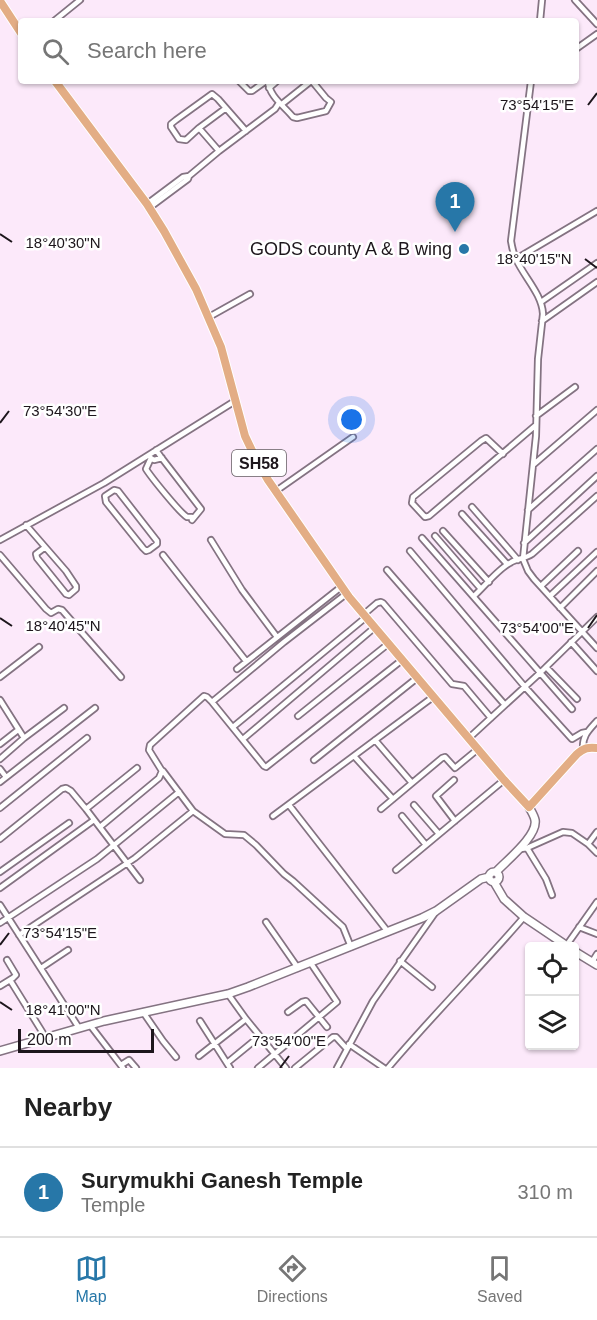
<!DOCTYPE html>
<meta charset="utf-8">
<style>
:root{--surface:#fff;--page:#f6f6f6;--text:#222;--muted:#767676;--line:#e0e0e0;--accent:#2777a8}
body{margin:0;font-family:Helvetica,sans-serif;background:var(--page);color:var(--text)}
.controls{position:absolute;right:18px;bottom:18px;display:grid;overflow:hidden;border-radius:6px;box-shadow:0 2px 4px #0004}
.controls button{width:54px;height:54px;display:grid;place-items:center;padding:0;border:0;border-bottom:2px solid var(--line);background:var(--surface);color:var(--text);font:30px sans-serif}
.scale{position:absolute;left:18px;bottom:15px;width:136px;box-sizing:border-box;padding-left:6px;border:3px solid #1d161c;border-top:0;font-size:16px;line-height:21px;white-space:nowrap;color:#1d161c;-webkit-text-stroke:4px #fff;paint-order:stroke}
.you{position:absolute;left:352px;top:420px;width:21px;height:21px;margin:-15px;border:4px solid #fff;border-radius:50%;background:#1a73e8;box-shadow:0 0 0 9px #1a73e833}
.badge{display:grid;place-items:center;width:39px;height:39px;border-radius:50%;background:var(--accent);color:#fff;font-size:20px;font-weight:700}
.pin{position:absolute;translate:-50% -50px;filter:drop-shadow(0 2px 3px #0008)}
.pin::after{content:'';position:absolute;top:32px;width:21px;height:18px;background:inherit;clip-path:polygon(0 0,100% 0,50% 100%)}
.list{margin:0;padding:0;list-style:none}
h2{display:flex;justify-content:space-between;align-items:center;height:78px;margin:0;padding:0 24px;font-size:26px}
h2 small{font-size:20px;font-weight:400;color:var(--muted)}
.list li{display:grid;grid-template-columns:39px 1fr auto;gap:18px;align-items:center;box-sizing:border-box;height:90px;padding:0 24px;border-top:2px solid var(--line)}
.list b{display:block;font-size:22px;white-space:nowrap}
.list p{margin:0;font-size:20px;white-space:nowrap;color:var(--muted)}
.list em{font-size:20px;font-style:normal;color:var(--muted)}
.icon{flex:none;width:33px;height:33px;fill:none;stroke:currentColor;stroke-width:2;stroke-linecap:round;stroke-linejoin:round}
.map{position:relative;flex:none;width:597px;height:1068px;overflow:hidden}
.search{position:absolute;background:var(--surface);box-shadow:0 2px 4px #0004;left:18px;right:18px;top:18px;height:66px;display:flex;align-items:center;gap:15px;box-sizing:border-box;padding:0 21px;border-radius:6px;color:var(--muted);font-size:22px}
.sheet{height:168px;background:var(--surface)}
nav{display:flex;justify-content:space-around;align-items:center;box-sizing:border-box;height:84px;border-top:2px solid var(--line);background:var(--surface);font-size:16px;color:var(--muted)}
nav a{display:grid;justify-items:center;gap:3px}
nav .on{color:var(--accent)}
.map>svg:first-child{display:block}
</style>
<div class="map">
<svg width="597" height="1068" viewBox="0 0 597 1068">
<rect width="100%" height="100%" fill="#fce9fa"/>
<g fill="none" stroke-linecap="round" stroke-linejoin="round">
<defs>
<path id="street" d="M575,0L597,24
M54,21L80,0
M540,21L542,0
M576,49L597,34
M239,81L249,91H252L266,81
M268,81C269,96 284,106 293,117L297,118L326,111L331,102L326,98L312,81
M531,81L511,241C512,247 513,253 516,259C524,277 542,294 543,314L538,359L536,436L523,559L528,571L534,579L597,648
M269,88L277,81
M282,104L311,81
M226,108L199,128L186,140L179,139L171,127V124L176,120L212,94L218,99L246,131
M199,128L219,151
M189,176L219,151L275,109L279,103
M147,204L183,177L189,176L188,179L149,208
M516,259L597,211
M541,302L597,263
M209,317L250,294
M542,321L597,282
M536,416L575,387
M156,450L161,457L201,509L192,520V517C190,517 189,517 187,517C180,513 151,477 146,469L151,458L154,460L162,458
M503,454L486,438L481,441L413,497L412,503L425,517L429,516C464,486 500,456 536,425
M533,465L597,410
M114,490L118,491L157,541V544L149,550L146,551L143,548L106,502L105,496Z
M276,491L353,437
M472,507L518,560
M528,510L597,449
M462,514L507,564
M26,525L66,571L76,586V589L69,595L66,594L37,558L36,554L44,548
M443,531L489,582
M435,536L481,589
M422,538L572,709
M0,540L104,483L235,401
M211,540L242,590L277,637
M524,543L597,476
M410,551L525,687L572,739L582,733L587,732
M0,555L46,609L51,613L58,609L62,610L121,677
M163,555L246,661
M387,570L505,705
M541,586L578,551
M474,596C484,587 498,569 510,563C517,558 525,559 532,554L597,496
M550,596L597,552
M560,608L597,571
M363,615L377,603L381,602L383,603L452,684L464,686L491,718
M571,642L597,671
M546,667L577,699
M237,669L341,587
M0,677L39,647
M0,700L24,738
M212,702L284,642L346,594
M298,716L388,644
M233,727L365,618
M469,738L541,672L597,617
M243,739L374,628
M375,740L412,783
M0,744L18,730
M583,749C582,736 589,730 597,721
M354,756L393,799
M0,759L24,738L64,708
M314,760L417,678
M0,769L6,777
M163,771L193,811L225,834L244,835L256,845L284,874L293,881L343,927L351,947
M454,780L436,796L455,821
M0,782L95,708
M289,805L388,932
M414,805L439,834
M0,808L87,738
M86,809L137,768
M381,809L442,758L445,757L455,768L478,749
M273,816L433,697
M402,816L426,845
M100,827L159,778L162,771L149,750L150,745L204,696L207,697L212,702L264,766L266,767L402,660
M597,832L588,844L597,853
M0,839L62,789L66,788L71,791L86,809L140,880
M527,848L546,879L552,895
M521,849L527,848L563,832L572,833L588,844
M396,870L504,780
M0,872L69,823
M0,888L94,820
M0,905L79,1028
M266,922L298,968
M0,923L97,859L179,792
M579,927L597,934
M19,935L135,858L193,811
M566,946L597,902
M400,961L432,987
M592,962L597,954
M41,968L68,950
M10,980L46,1038
M0,986L13,978L16,975L7,960
M228,994L246,1019L286,1068
M143,1012L163,1041L176,1057
M288,1012L302,1002L306,1001L327,1027
M200,1021L230,1068
M90,1025L123,1068
M349,1044L384,1068
M199,1056L246,1019
M227,1063L260,1036
M121,1065L129,1060L136,1068
M258,1068L337,1002L310,962
M295,1068L333,1037H336L347,1049
M337,1068L373,1001L435,913
M388,1068C432,1016 480,968 524,917"/>
<path id="secondary" d="M489 877a5 5 0 1 1 10 0a5 5 0 1 1-10 0Z
M496,872C506,861 538,836 535,820C534,815 531,811 529,807
M494,882L504,899L524,917L567,946
M574,951L597,965
M0,1051L104,1021L228,994L248,987L422,918L436,911L481,879L489,877"/>
<path id="primary" d="M0,1L21,33
M55,81L147,204L164,231L196,289L221,347L245,436L256,459L268,480L349,597L504,780L529,807L577,754C584,748 588,747 597,748"/>
</defs>
<use href="#street" stroke="#847382" stroke-width="8"/>
<use href="#secondary" stroke="#847382" stroke-width="10"/>
<use href="#primary" stroke="#fff" stroke-width="10"/>
<use href="#street" stroke="#fff" stroke-width="4.5"/>
<use href="#secondary" stroke="#fff" stroke-width="7"/>
<use href="#primary" stroke="#e3ad85" stroke-width="8"/>
</g>
<path fill="none" stroke="#1d161c" stroke-width="2" d="M588,105L597,93M0,234L12,242M585,259L597,268M0,423L9,411M0,618L12,626M588,628L597,615M0,945L9,933M0,1002L12,1010M280,1068L289,1056"/>
<circle fill="#2777a8" stroke="#fff" stroke-width="2" cx="464" cy="249" r="6"/>
<g text-anchor="middle" stroke-width="5" stroke-linejoin="round" paint-order="stroke">
<rect fill="#fff" stroke="#615c60" stroke-width="1.5" x="232" y="450" width="54" height="26" rx="4.5"/>
<g font-size="16" font-weight="bold" fill="#1d161c">
<text x="259" y="469">SH58</text>
</g>
<g font-size="18" fill="#1d161c" stroke="#fff" text-anchor="end">
<text x="452" y="255">GODS county A &amp; B wing</text>
</g>
</g>
<g font-size="15" text-anchor="middle" fill="#1d161c" stroke="#fff" stroke-width="5" stroke-linejoin="round" paint-order="stroke">
<text x="537" y="110">73°54'15"E</text>
<text x="63" y="248">18°40'30"N</text>
<text x="534" y="264">18°40'15"N</text>
<text x="60" y="416">73°54'30"E</text>
<text x="63" y="631">18°40'45"N</text>
<text x="537" y="633">73°54'00"E</text>
<text x="60" y="938">73°54'15"E</text>
<text x="63" y="1015">18°41'00"N</text>
<text x="289" y="1046">73°54'00"E</text>
</g>
</svg>
<div class="controls">
<button><svg class="icon" aria-label="locate" viewBox="0 0 24 24"><circle cx="12" cy="12" r="6"/><path d="M12 2v4M12 18v4M2 12h4M18 12h4"/></svg></button>
<button><svg class="icon" aria-label="layers" viewBox="0 0 24 24"><path d="M12 4l9 5-9 5-9-5zM3 14l9 5 9-5"/></svg></button>
</div>
<div class="scale">200 m</div>
<div class="you"></div>
<div class="pin badge" style="left:455px;top:232px">1</div>
<div class="search"><svg class="icon" aria-label="search" viewBox="0 0 24 24"><circle cx="10" cy="10" r="6"/><path d="M15 15l6 6"/></svg>Search here</div>
</div>
<section class="sheet">
<h2>Nearby<small></small></h2>
<ul class="list">
<li><span class="badge">1</span><div><b>Surymukhi Ganesh Temple</b><p>Temple</p></div><em>310 m</em></li>
</ul>
</section>
<nav>
<a class="on"><svg class="icon" aria-label="map" viewBox="0 0 24 24"><path d="M3 6l6-2 6 2 6-2v14l-6 2-6-2-6 2zM9 4v14M15 6v14"/></svg>Map</a>
<a><svg class="icon" aria-label="directions" viewBox="0 0 24 24"><path d="M12 3l9 9-9 9-9-9zM9 14v-3h6M13 9l2 2-2 2"/></svg>Directions</a>
<a><svg class="icon" aria-label="saved" viewBox="0 0 24 24"><path d="M7 4h10v16l-5-4-5 4z"/></svg>Saved</a>
</nav>
